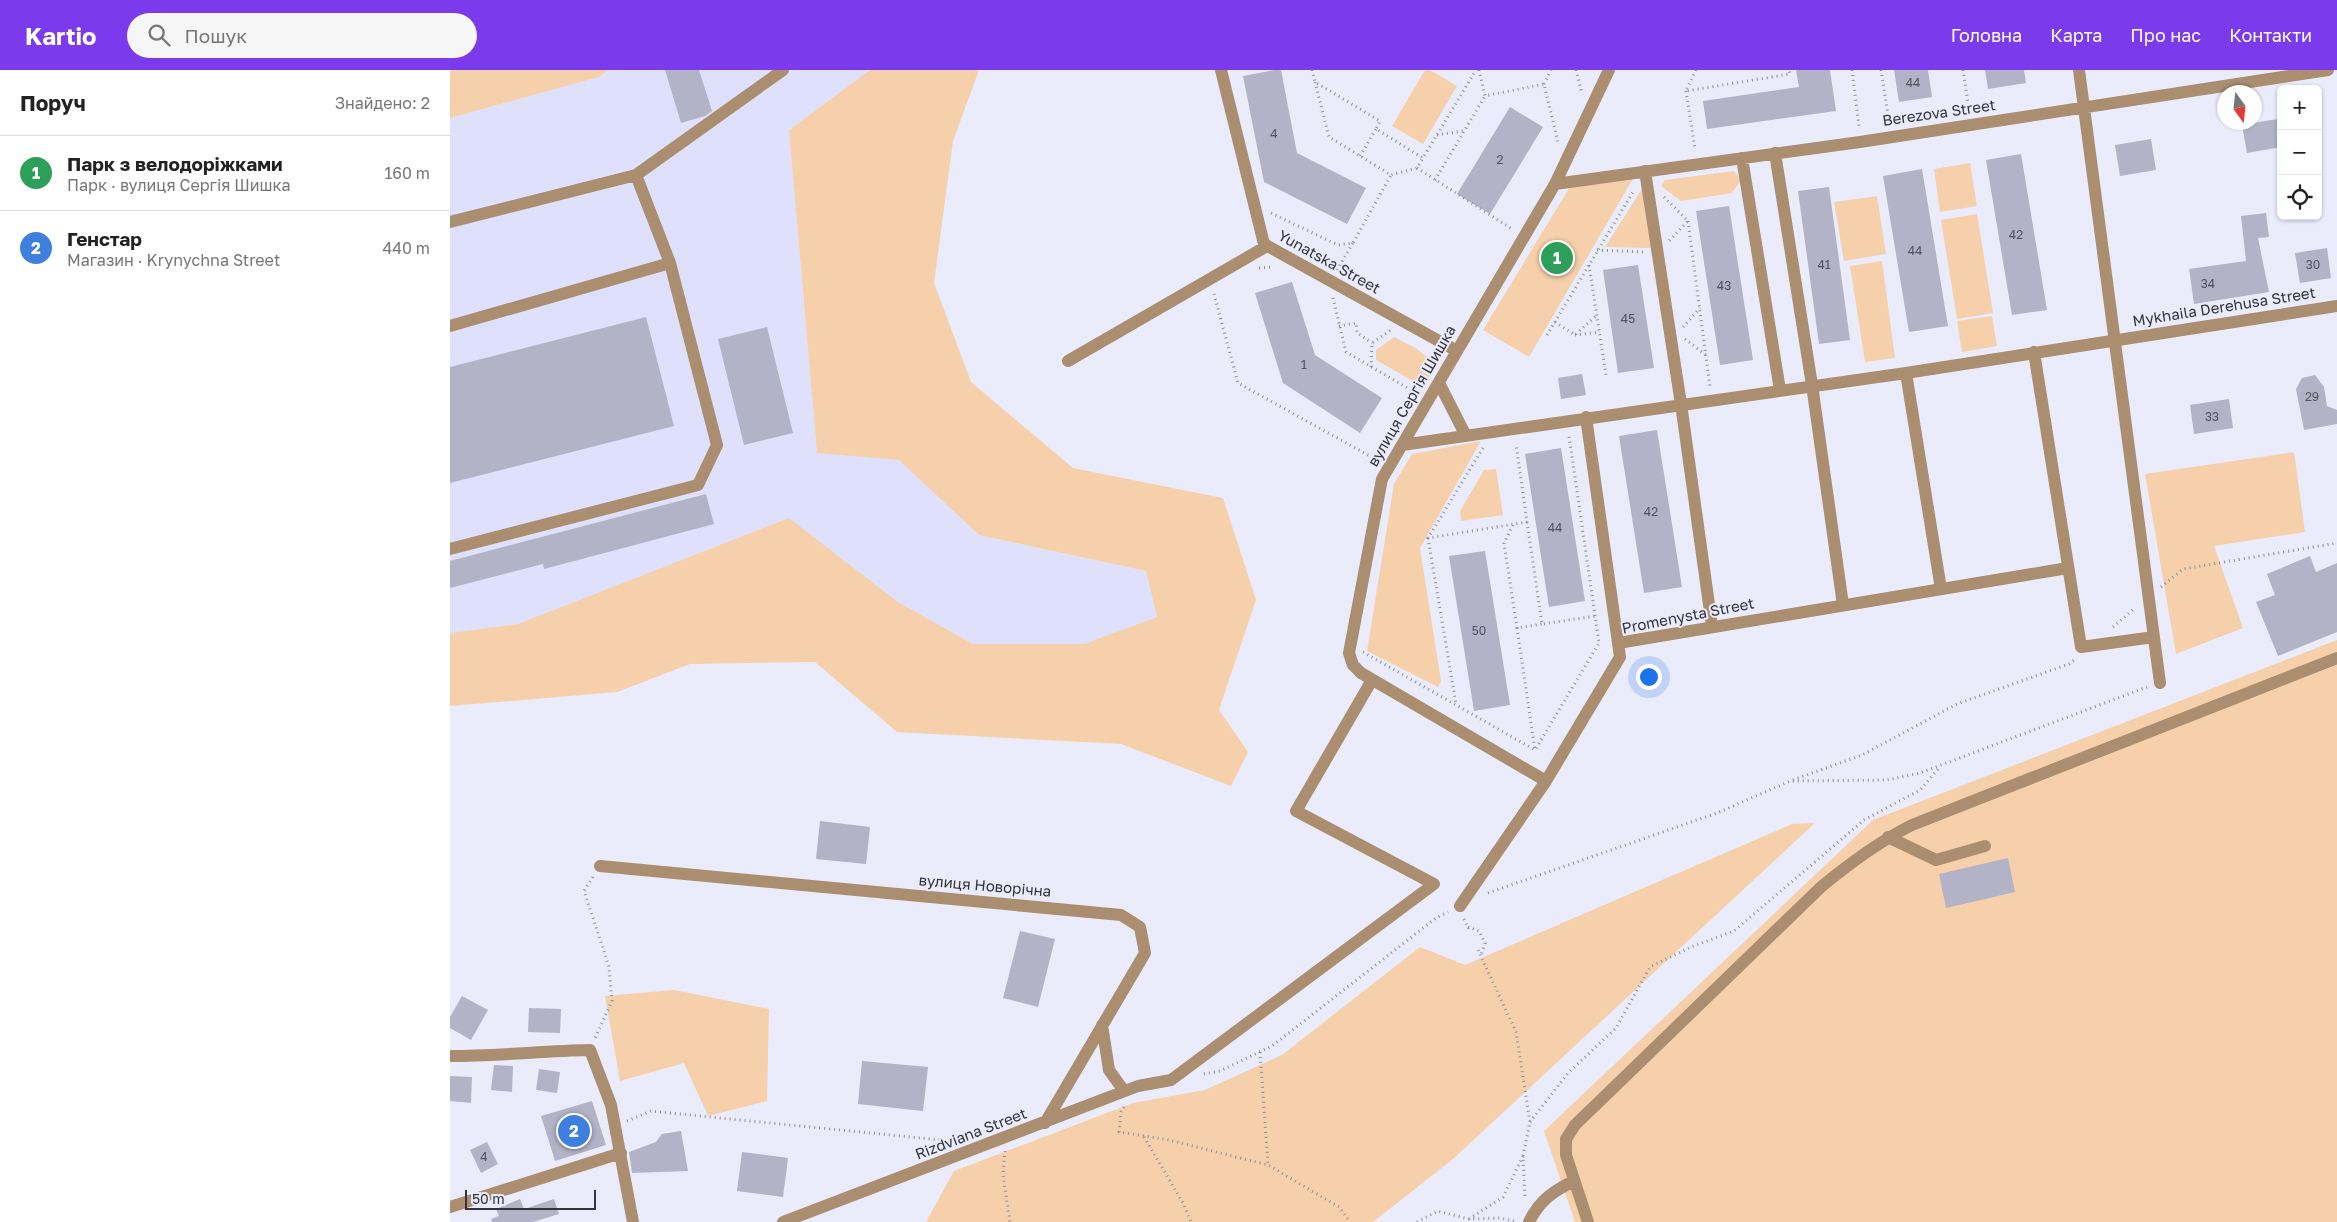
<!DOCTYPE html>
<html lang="uk">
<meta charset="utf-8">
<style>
:root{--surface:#fff;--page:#f6f6f6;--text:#222;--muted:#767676;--line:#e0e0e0;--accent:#7c3aed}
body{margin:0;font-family:"Golos Text",sans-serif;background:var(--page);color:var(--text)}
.controls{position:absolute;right:15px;top:15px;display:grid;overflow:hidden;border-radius:8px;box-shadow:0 1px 4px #0004}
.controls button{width:45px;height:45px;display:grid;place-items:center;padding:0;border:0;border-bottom:1px solid var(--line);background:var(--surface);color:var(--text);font:25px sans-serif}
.compass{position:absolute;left:1767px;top:15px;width:45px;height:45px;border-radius:50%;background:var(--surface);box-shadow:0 1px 4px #0004;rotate:165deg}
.scale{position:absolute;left:15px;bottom:12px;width:131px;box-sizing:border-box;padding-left:5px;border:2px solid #32333b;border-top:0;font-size:14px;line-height:18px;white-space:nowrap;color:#32333b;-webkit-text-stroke:4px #eaecfc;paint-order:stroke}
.you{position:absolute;left:1198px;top:606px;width:18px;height:18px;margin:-12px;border:4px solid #fff;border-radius:50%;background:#1a73e8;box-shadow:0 0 0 8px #1a73e833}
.badge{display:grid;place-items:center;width:32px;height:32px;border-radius:50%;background:var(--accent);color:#fff;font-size:16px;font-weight:700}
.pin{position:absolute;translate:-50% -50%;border:2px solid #fff;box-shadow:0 1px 5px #0006}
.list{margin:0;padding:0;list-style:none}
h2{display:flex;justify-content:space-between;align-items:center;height:65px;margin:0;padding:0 20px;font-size:21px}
h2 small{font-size:16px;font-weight:400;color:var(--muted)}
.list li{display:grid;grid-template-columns:32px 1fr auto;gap:15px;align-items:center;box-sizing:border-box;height:75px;padding:0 20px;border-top:1px solid var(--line)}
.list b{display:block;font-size:19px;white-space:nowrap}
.list p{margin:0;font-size:16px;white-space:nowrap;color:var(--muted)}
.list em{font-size:16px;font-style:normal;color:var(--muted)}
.icon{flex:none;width:28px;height:28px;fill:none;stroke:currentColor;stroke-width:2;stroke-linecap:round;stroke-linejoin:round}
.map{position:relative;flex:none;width:1887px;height:1152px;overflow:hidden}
header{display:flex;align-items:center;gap:30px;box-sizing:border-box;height:70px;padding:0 25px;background:var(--accent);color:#fff}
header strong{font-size:24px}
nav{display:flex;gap:28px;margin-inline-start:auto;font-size:18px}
.search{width:350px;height:45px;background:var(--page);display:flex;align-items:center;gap:12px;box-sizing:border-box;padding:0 18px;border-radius:28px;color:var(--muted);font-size:19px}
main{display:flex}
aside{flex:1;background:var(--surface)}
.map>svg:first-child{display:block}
</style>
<header>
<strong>Kartio</strong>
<div class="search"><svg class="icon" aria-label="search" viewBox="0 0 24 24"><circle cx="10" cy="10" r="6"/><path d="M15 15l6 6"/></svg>Пошук</div>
<nav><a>Головна</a><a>Карта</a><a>Про нас</a><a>Контакти</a></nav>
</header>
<main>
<aside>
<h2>Поруч<small>Знайдено: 2</small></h2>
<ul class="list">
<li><span class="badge" style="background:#2e9e5b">1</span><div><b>Парк з велодоріжками</b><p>Парк · вулиця Сергія Шишка</p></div><em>160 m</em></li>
<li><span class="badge" style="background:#3f7fe0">2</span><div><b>Генстар</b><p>Магазин · Krynychna Street</p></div><em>440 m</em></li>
</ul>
</aside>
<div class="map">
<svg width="1887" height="1152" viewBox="0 0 1887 1152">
<rect width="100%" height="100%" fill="#eaecfc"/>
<path fill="#dfe1fc" d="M159,0H420L339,60L367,382L449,389L529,465L696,501L707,547L634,574H523L448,532L68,554L0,563V48L149,7Z"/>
<path fill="#f6d0ab" d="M0,0H159L149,7L0,48Z
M420,0H529L503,71L484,213L521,312L623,398L773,428L806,530L769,640L798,682L781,716L671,674L447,662L365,592L240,594L167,622L0,636V563L68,554L339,448L448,532L523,574H634L707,547L696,501L529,465L449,390L367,383L339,60Z
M975,0H980L1007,16L973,74L942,56Z
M1520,93L1527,136L1490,142L1484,99Z
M1284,101L1291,110L1282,123L1231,131L1211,116L1215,110Z
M1184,107L1079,287L1033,260L1121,115Z
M1192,119L1202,178L1155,177Z
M1427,126L1436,184L1394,191L1384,132Z
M1527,144L1543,243L1507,249L1491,150Z
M1432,191L1445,288L1415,292L1400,196Z
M1542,246L1547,276L1512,282L1507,251Z
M944,267C956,274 986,284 981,303C979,308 975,313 973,317L926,290V280Z
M1031,371L970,478L991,611L988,617L917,581L944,414L962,384Z
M1844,382L1855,462L1764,476L1793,558L1726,584L1695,404Z
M1046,399L1053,445L1011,451L1010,441L1034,400Z
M1887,570V1152H1125L1094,1061L1423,750Z
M1365,753L1003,1089L923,1152H476L504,1101L683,1033L755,1020L832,985L970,877L1015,895L1342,754Z
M224,920L319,939L317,1031L258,1046L234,993L170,1011L155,926Z"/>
<path fill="#b2b3c6" d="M215,0H249L262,41L255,46L231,53Z
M824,0H831L847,83L916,118L897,154L814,112L793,6Z
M1346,0H1380L1386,41L1257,59L1253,31L1349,17Z
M1444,0H1478L1482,27L1449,32Z
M1535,0H1574L1576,13L1538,19Z
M1060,37L1093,57L1040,144L1007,124Z
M1827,49L1831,77L1797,83L1792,55Z
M1701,69L1706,100L1670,106L1665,75Z
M1571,84L1597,240L1562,245L1536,90Z
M1472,99L1498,256L1459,262L1433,106Z
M1379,117L1400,270L1369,274L1348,121Z
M1279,136L1303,290L1270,295L1246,141Z
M1816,143L1819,167L1808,168L1819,222L1744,234L1739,199L1796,191L1791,146Z
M1877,178L1881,208L1850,213L1845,183Z
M1188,195L1204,298L1168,303L1153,200Z
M842,212L865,285L932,328L910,363L833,313L805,223Z
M196,247L224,356L0,413V297Z
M317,257L343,363L294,375L268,269Z
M1132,304L1136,325L1111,329L1108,308Z
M1865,305L1874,317L1877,336L1887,340V354L1854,360L1846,319L1852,308Z
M1779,329L1783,358L1744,364L1740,335Z
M1207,360L1232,517L1194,523L1169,366Z
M1111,378L1135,531L1099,537L1075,384Z
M256,424L264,454L94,499L93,494L0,518V491Z
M1035,481L1060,635L1024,641L999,486Z
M1860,486L1866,502L1887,493V562L1828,586L1806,532L1825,525L1817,504Z
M370,751L420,757L416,794L366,789Z
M1558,788L1565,822L1496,838L1489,804Z
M570,861L605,869L588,937L553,928Z
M12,926L38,940L21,970L0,958V947Z
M79,938L111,939L110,963L78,962Z
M412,991L478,997L473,1041L408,1034Z
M44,995L63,996L62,1022L41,1020Z
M89,999L110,1002L107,1023L86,1020Z
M0,1006L22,1007L21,1033L0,1031Z
M142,1031L156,1075L105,1091L91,1046Z
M231,1061L238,1101L182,1103L179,1082L206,1072L212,1064Z
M37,1072L48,1094L31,1103L20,1080Z
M292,1082L338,1088L333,1127L287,1121Z
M70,1129L74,1139L104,1129L109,1144L83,1152H42L41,1149L49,1146L46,1139Z"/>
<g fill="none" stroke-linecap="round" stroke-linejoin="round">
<path stroke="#8d8f9b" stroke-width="3" stroke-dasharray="1 4" stroke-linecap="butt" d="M862,0L865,12L930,51L926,59L973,88L1026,0
M1029,0L1035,26L1094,14L1108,72
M1126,0L1132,24
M1246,0L1236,21L1340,4L1339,0
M1402,0L1409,56
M1431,0L1439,51
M1513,0L1519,40
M865,12L879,67L941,105L967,98L973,88
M1094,14L1101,0
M1236,21L1245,79
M987,65L1013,61
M910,86L926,59
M967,98L1062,159
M985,110L1035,26
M1214,127L1238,151L1219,171
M821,143L888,175L903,173L941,105
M1238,151L1260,317
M1147,180L1193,182
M1139,195L1156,305
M809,198L823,197
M887,200L903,173
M764,224L788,313L927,390
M883,228L896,282L968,324
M1105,252L1125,265L1147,245
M889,256L906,253L907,263L922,273
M1233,257L1250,238
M1097,265L1183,122
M1125,265L1150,262
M1235,269L1256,285
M921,297L922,273L941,260
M1033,378L978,468L1077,452L1066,374
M1077,452L1092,554L1146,546
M1063,455L1054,473L1067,558L1092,554
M978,468L1006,634
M1711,517L1733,499L1887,473
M1663,557L1685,538
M1067,558L1085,680
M913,582L1085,680L1149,573L1119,366L1116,367
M1343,710L1412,685L1507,634L1619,594L1624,590
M143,807L134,821L159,897L162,931L145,968
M1038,823L1267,743L1340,711L1437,710L1470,703L1697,617
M1014,849L1020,862
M1018,857L1029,861L1035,873L1031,886
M1028,880L1066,962L1080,1052L1073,1086L1075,1129
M810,982L818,1095
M754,1004L770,1001L822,976L986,848L998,842
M674,1037L671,1042L669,1062L719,1070L818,1095L889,1137L900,1152
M177,1051L201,1041L500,1071
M1080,1052L1118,1003L1166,958L1200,897L1241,877L1284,861L1414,750L1470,720L1490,697
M694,1067L733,1133L741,1152
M555,1081L553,1105L560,1152
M1019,1149L1053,1127L1073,1086
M967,1152L988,1141L1018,1149L1050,1148L1064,1151"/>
<path stroke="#ab8d6f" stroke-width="12" d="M771,0L814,174L1007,281
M1629,0L1710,613
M1325,83L1362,315L1393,535
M1292,88L1330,320
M1195,101L1231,334L1262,556
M186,105L333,0
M1105,114L1410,72L1878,0
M0,152L186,105L220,193
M0,256L220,193L267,375L248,415L0,479
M1584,282L1631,577L1704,567
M618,291L817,176
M1456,303L1491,519
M989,313L1016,366
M1136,347L1168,573
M952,375L1456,303L1887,236
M1096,711L911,603L903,595L899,583L932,409L1105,114L1159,0
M1438,767L1486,790L1535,776
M150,796L671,845L690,857L695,883L595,1053
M1010,836L1096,711L1170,587L1168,573L1618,498
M652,955L659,1000L674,1021
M0,986C47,986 93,981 140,980L161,1035L183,1152
M0,1137L171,1083
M333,1152L688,1016L721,1010L984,814L846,741L922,610
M1079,1152C1089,1131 1103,1121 1124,1111
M1138,1152L1116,1085V1069L1125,1055L1371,817C1400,793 1428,772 1462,755L1887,588"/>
</g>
<g text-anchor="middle" stroke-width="4" stroke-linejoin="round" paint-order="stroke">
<g font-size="12" fill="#52535e">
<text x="1463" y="17">44</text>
<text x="824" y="68">4</text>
<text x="1050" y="94">2</text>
<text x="1566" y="169">42</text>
<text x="1465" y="185">44</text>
<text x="1374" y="199">41</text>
<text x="1863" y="199">30</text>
<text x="1758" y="218">34</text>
<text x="1274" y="220">43</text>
<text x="1178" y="253">45</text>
<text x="854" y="299">1</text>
<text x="1862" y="331">29</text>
<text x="1762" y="351">33</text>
<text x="1201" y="446">42</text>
<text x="1105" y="462">44</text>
<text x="1029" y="565">50</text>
<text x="34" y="1091">4</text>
</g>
<g font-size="15" fill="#32333b" stroke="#eaecfc">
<text transform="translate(1489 43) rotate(-8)" y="5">Berezova Street</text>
<text transform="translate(879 192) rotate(29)" y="5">Yunatska Street</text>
<text transform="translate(1774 237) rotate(-9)" y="5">Mykhaila Derehusa Street</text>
<text transform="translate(962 326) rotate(-60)" y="5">вулиця Сергія Шишка</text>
<text transform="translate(1238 546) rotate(-11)" y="5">Promenysta Street</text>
<text transform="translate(535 816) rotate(5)" y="5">вулиця Новорічна</text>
<text transform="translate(521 1064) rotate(-21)" y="5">Rizdviana Street</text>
</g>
</g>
</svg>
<div class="controls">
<button>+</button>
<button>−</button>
<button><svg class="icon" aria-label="locate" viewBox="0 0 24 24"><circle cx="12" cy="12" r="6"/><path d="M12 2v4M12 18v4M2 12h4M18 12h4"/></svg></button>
</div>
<svg class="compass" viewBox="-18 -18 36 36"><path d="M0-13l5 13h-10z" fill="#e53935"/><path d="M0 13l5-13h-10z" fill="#767676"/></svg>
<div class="scale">50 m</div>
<div class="you"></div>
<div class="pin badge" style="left:1107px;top:188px;background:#2e9e5b">1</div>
<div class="pin badge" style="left:124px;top:1061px;background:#3f7fe0">2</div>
</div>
</main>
